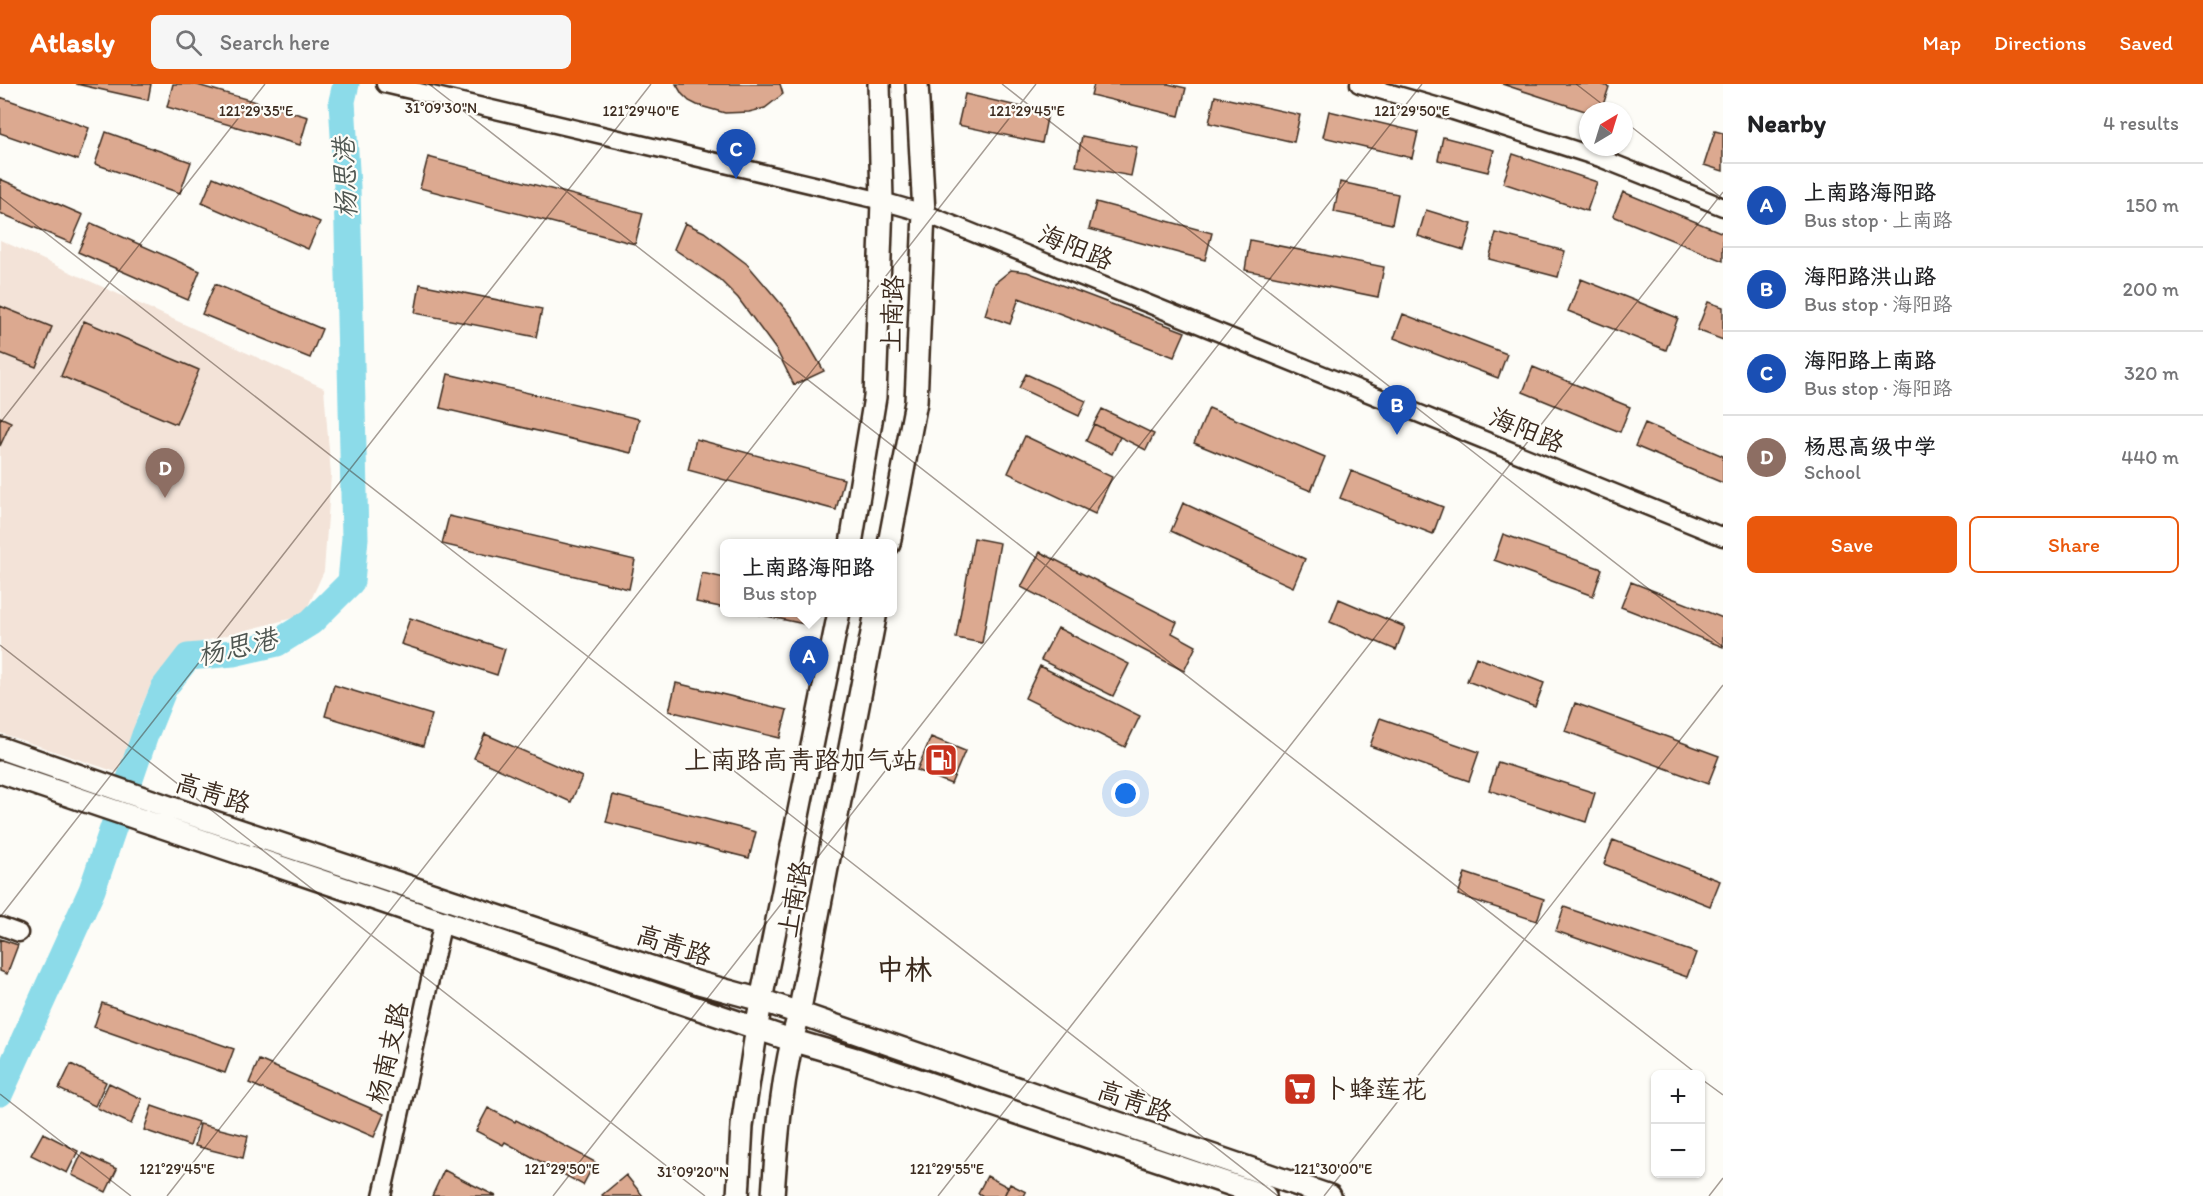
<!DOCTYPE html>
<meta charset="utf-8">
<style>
:root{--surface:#fff;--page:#f6f6f6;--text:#202124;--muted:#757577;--line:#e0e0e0;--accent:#ea580c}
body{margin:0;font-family:Itim,"LXGW WenKai TC",sans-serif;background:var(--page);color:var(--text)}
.controls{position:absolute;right:18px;bottom:18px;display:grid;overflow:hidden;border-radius:9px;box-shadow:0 2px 4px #0004}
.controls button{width:54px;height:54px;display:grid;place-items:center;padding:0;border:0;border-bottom:2px solid var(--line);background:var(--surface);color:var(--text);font:30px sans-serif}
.compass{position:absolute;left:1579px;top:18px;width:54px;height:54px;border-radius:50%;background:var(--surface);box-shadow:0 2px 4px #0004;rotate:38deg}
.you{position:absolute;left:1126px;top:710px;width:21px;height:21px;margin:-15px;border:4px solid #fff;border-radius:50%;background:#1a73e8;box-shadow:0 0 0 9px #1a73e833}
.badge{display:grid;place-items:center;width:39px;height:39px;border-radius:50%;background:var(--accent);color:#fff;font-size:20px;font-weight:700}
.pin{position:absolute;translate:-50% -50px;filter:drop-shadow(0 2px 3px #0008)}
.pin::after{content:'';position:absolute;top:32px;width:21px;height:18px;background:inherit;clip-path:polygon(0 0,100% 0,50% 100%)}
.popup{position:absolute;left:720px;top:455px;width:177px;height:78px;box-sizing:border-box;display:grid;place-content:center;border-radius:9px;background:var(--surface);filter:drop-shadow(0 2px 4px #0005);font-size:20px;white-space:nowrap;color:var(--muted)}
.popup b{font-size:22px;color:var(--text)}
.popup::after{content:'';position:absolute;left:50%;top:100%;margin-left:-12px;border:12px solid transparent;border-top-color:var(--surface)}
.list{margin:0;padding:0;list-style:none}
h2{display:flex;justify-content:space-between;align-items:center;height:78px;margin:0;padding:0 24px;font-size:26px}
h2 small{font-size:20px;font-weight:400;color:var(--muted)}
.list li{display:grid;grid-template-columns:39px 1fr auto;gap:18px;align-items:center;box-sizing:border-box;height:84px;padding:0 24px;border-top:2px solid var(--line)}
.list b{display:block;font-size:22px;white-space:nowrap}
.list p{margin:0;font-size:20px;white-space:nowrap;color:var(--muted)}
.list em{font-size:20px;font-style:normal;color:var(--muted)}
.actions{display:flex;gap:12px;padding:18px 24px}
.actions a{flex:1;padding:14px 0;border:2px solid var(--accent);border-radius:9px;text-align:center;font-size:21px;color:var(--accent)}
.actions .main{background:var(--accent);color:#fff}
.icon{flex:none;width:33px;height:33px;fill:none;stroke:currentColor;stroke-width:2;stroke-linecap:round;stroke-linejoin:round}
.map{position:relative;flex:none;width:1723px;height:1112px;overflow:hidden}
header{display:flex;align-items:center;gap:36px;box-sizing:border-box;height:84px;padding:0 30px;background:var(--accent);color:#fff}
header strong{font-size:28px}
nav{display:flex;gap:33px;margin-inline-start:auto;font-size:21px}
.search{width:420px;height:54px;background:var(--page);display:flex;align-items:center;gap:15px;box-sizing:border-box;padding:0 21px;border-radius:9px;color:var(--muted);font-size:22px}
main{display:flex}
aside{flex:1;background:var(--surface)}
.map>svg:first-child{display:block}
</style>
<header>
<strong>Atlasly</strong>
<div class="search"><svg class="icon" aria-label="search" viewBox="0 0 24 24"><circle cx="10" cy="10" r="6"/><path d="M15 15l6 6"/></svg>Search here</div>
<nav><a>Map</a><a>Directions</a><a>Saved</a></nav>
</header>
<main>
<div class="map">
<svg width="1723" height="1112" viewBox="0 0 1723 1112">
<rect width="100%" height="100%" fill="#fdfcf7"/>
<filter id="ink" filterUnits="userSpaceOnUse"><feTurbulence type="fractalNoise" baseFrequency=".0167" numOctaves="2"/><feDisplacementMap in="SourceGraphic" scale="12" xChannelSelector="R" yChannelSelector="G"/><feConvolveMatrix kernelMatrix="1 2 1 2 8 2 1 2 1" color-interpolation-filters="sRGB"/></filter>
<g filter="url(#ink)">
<path fill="#f3e3d8" d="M0,156L324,304L331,391L324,487L304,531L182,563L153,596L138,631L119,689L0,649Z"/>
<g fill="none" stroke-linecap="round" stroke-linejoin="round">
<path stroke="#8cdbe9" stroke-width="27" d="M0,1009L92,806L145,651L164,604L188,573L233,569L277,559L311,538L351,498L355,454L347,103L342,17L346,0"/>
</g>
<path fill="#dca990" stroke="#3b2a1e" stroke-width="1.5" d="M76,0H151L148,16Z
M173,0H194L308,33L300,61L167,23Z
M676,0H780L783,10L765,24L749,28L725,29L697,21L689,17L682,10Z
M1094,0H1168L1186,4L1179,32L1091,11Z
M1502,0H1601L1609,3L1601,27L1588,28Z
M965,10L1048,29L1042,59L958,41Z
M1215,12L1300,31L1294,58L1209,39Z
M0,13L89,44L78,76L0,49Z
M1329,27L1418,48L1412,74L1323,53Z
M1715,47L1723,49V87L1704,81Z
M106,48L191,78L180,109L95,80Z
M1082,52L1137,63L1131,92L1076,82Z
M1443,53L1494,66L1488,88L1438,76Z
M1513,70L1597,98L1587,127L1503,99Z
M428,73L643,129L635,160L420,104Z
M213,93L320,138L308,165L202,119Z
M0,95L83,131L71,159L0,129Z
M1340,98L1398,110L1392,140L1334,128Z
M1623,108L1723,149V177L1613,132Z
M1096,118L1212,149L1205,176L1089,145Z
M1426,126L1472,140L1464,166L1418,152Z
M91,139L200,187L188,216L78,168Z
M685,139L704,148L747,180L793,234L824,287L794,301L777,267L738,214L719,195L674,165Z
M1496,149L1565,167L1558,193L1489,175Z
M1250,156L1384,183L1378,213L1245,186Z
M1011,186L1027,188L1185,248L1174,273L1019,214L1010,240L985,231L995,199Z
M1581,195L1678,234L1666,266L1568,227Z
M215,200L322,245L310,274L202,230Z
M420,200L542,225L536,253L415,229Z
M1708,218L1723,223V256L1697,246Z
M0,222L52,243L36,283L0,269Z
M1403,230L1507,270L1498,294L1394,254Z
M84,237L199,286L176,340L61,292Z
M1533,283L1630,323L1620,348L1523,308Z
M448,290L639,335L631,369L440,324Z
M1026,290L1086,317L1079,332L1019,304Z
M1209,324L1325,373L1311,407L1194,359Z
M1102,325L1154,350L1146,366L1094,340Z
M0,333L11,338L0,362Z
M1645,339L1723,372V399L1635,362Z
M1094,340L1120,353L1112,370L1086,357Z
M1025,352L1112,393L1095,430L1008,389Z
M696,355L844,395L836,426L688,386Z
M1351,387L1443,423L1433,450L1340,414Z
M1183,419L1305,475L1293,503L1171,447Z
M449,432L635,476L629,505L442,460Z
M1503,450L1602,485L1593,512L1494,476Z
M974,454L1000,459L982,559L956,554Z
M1040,468L1177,538L1172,549L1196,562L1184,587L1021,503Z
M702,489L725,494V524L696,518Z
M1631,498L1723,534V563L1621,523Z
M1339,515L1405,543L1396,566L1330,538Z
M748,528H812L809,541Z
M410,534L505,565L497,591L401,560Z
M1058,544L1129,580L1113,612L1041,576Z
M1476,573L1544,599L1535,623L1467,597Z
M1040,582L1140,632L1125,663L1025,614Z
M676,599L787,626L780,654L669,627Z
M334,601L432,631L423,662L325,632Z
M1575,619L1719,672L1708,700L1565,647Z
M1380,634L1479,668L1469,697L1370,662Z
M485,650L582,693L571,718L474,674Z
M931,653L965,667L951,700L917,686Z
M1498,678L1595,709L1586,738L1489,706Z
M613,711L756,748L749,774L606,738Z
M1613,756L1720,797L1710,822L1604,780Z
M1465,789L1544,815L1537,837L1458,811Z
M1564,823L1696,869L1687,893L1556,847Z
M0,855L18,861L7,890L0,887Z
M102,919L234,965L225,989L94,943Z
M259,976L384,1030L374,1053L249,999Z
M71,980L106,998L95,1022L59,1005Z
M109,999L142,1015L131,1040L97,1024Z
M152,1022L198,1038L190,1062L144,1046Z
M488,1024L515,1038L516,1036L595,1078L583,1101L505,1058L503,1061L476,1047Z
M200,1040L248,1052L243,1074L195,1062Z
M43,1049L78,1067L67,1089L31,1071Z
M82,1069L117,1085L106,1108L72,1091Z
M444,1086L467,1098L496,1112H432Z
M626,1091L643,1112H603L602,1111Z
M987,1092L1008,1103L1004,1112H983L978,1109Z
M1010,1100L1026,1108L1024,1112H1004Z"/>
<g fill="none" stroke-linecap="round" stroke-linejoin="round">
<defs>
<path id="minor" d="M385,0L882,117L924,129L1723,453
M1359,0L1453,27L1600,74L1723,123
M0,842L19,849
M382,1112L443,837"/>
<path id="major" d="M851,460L875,313L882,117L879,0
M889,460L916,318L924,129L917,0
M0,664L169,723L699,899L761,916L1330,1112
M0,688L791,956L856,975L1265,1112
M738,1112L742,1042L761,916L839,528
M773,1112C777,1051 782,989 799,930L876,528"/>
</defs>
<use href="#minor" stroke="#3b2a1e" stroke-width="21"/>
<use href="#major" stroke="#3b2a1e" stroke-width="26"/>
<use href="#minor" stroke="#fdfcf7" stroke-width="16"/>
<use href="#major" stroke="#fdfcf7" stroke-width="21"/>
</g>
</g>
<path fill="none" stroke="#3b2a1e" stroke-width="1.5" stroke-opacity="0.45" d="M429,0L1697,990M1002,0L1723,563M1576,0L1611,27M1624,37L1723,115M0,113L1278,1112M0,339L265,0M0,561L705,1112M0,833L651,0M1700,994L1723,1011M0,1010L131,1112M167,1112L1036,0M553,1112L1422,0M938,1112L1723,108M1324,1112L1723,601M1709,1112L1723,1094"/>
<defs>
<symbol id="fuel-square" viewBox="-11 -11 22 22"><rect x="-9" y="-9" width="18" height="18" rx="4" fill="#c8321e" stroke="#fdfcf7"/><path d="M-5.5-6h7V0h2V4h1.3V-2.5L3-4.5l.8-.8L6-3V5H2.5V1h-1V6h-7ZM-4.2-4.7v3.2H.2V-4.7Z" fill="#fff"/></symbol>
<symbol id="supermarket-square" viewBox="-11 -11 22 22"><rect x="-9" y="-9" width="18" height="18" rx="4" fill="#c8321e" stroke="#fdfcf7"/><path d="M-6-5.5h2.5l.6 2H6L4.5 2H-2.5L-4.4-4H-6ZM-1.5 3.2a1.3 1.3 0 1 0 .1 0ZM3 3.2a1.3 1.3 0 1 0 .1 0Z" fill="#fff"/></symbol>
</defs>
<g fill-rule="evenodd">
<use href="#fuel-square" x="922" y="657" width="38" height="38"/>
<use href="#supermarket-square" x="1281" y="986" width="38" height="38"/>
</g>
<g text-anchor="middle" stroke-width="4.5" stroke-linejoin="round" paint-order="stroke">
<g font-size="26" fill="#3b2a1e" stroke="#fdfcf7">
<text transform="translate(1076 163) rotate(22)" y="9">海阳路</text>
<text transform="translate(892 230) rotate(-88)" y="9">上南路</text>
<text transform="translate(1527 346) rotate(22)" y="9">海阳路</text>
<text transform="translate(213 709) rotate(18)" y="9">高青路</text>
<text transform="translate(794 815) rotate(-79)" y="9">上南路</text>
<text transform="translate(674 861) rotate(18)" y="9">高青路</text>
<text transform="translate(388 969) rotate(-77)" y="9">杨南支路</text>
<text transform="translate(1135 1017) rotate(19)" y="9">高青路</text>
</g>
<g font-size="26" fill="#3b2a1e" stroke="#fdfcf7" text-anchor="end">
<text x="918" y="685">上南路高青路加气站</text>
<text x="1323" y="1014" text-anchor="start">卜蜂莲花</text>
</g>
<g font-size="27" font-style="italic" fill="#4f5651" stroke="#fdfcf7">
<text transform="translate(345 94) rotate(-92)" y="9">杨思港</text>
<text transform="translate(237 563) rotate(-13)" y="9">杨思港</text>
</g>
<g font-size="28" font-weight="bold" fill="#3b2a1e" stroke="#fdfcf7">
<text x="904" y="895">中林</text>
</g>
</g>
<g font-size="15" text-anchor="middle" fill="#3b2a1e" stroke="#fdfcf7" stroke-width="4.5" stroke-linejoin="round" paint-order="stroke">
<text x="441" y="29">31°09'30"N</text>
<text x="256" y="32">121°29'35"E</text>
<text x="641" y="32">121°29'40"E</text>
<text x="1027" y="32">121°29'45"E</text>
<text x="1412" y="32">121°29'50"E</text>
<text x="177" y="1090">121°29'45"E</text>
<text x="562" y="1090">121°29'50"E</text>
<text x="947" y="1090">121°29'55"E</text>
<text x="1333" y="1090">121°30'00"E</text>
<text x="693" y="1093">31°09'20"N</text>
</g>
</svg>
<div class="controls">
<button>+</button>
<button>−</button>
</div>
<svg class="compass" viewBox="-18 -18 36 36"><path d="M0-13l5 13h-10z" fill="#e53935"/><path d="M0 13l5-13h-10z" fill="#757577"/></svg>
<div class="you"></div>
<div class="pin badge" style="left:809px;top:602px;background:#1a4fb4">A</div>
<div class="popup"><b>上南路海阳路</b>Bus stop</div>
<div class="pin badge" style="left:1397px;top:351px;background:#1a4fb4">B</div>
<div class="pin badge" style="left:736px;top:95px;background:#1a4fb4">C</div>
<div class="pin badge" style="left:165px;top:414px;background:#8d6e63">D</div>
</div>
<aside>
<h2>Nearby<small>4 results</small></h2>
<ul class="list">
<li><span class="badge" style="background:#1a4fb4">A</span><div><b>上南路海阳路</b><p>Bus stop · 上南路</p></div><em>150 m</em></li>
<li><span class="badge" style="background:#1a4fb4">B</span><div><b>海阳路洪山路</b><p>Bus stop · 海阳路</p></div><em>200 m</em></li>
<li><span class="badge" style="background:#1a4fb4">C</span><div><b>海阳路上南路</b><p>Bus stop · 海阳路</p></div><em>320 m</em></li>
<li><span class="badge" style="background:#8d6e63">D</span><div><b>杨思高级中学</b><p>School</p></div><em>440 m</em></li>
</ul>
<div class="actions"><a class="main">Save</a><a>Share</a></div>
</aside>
</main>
